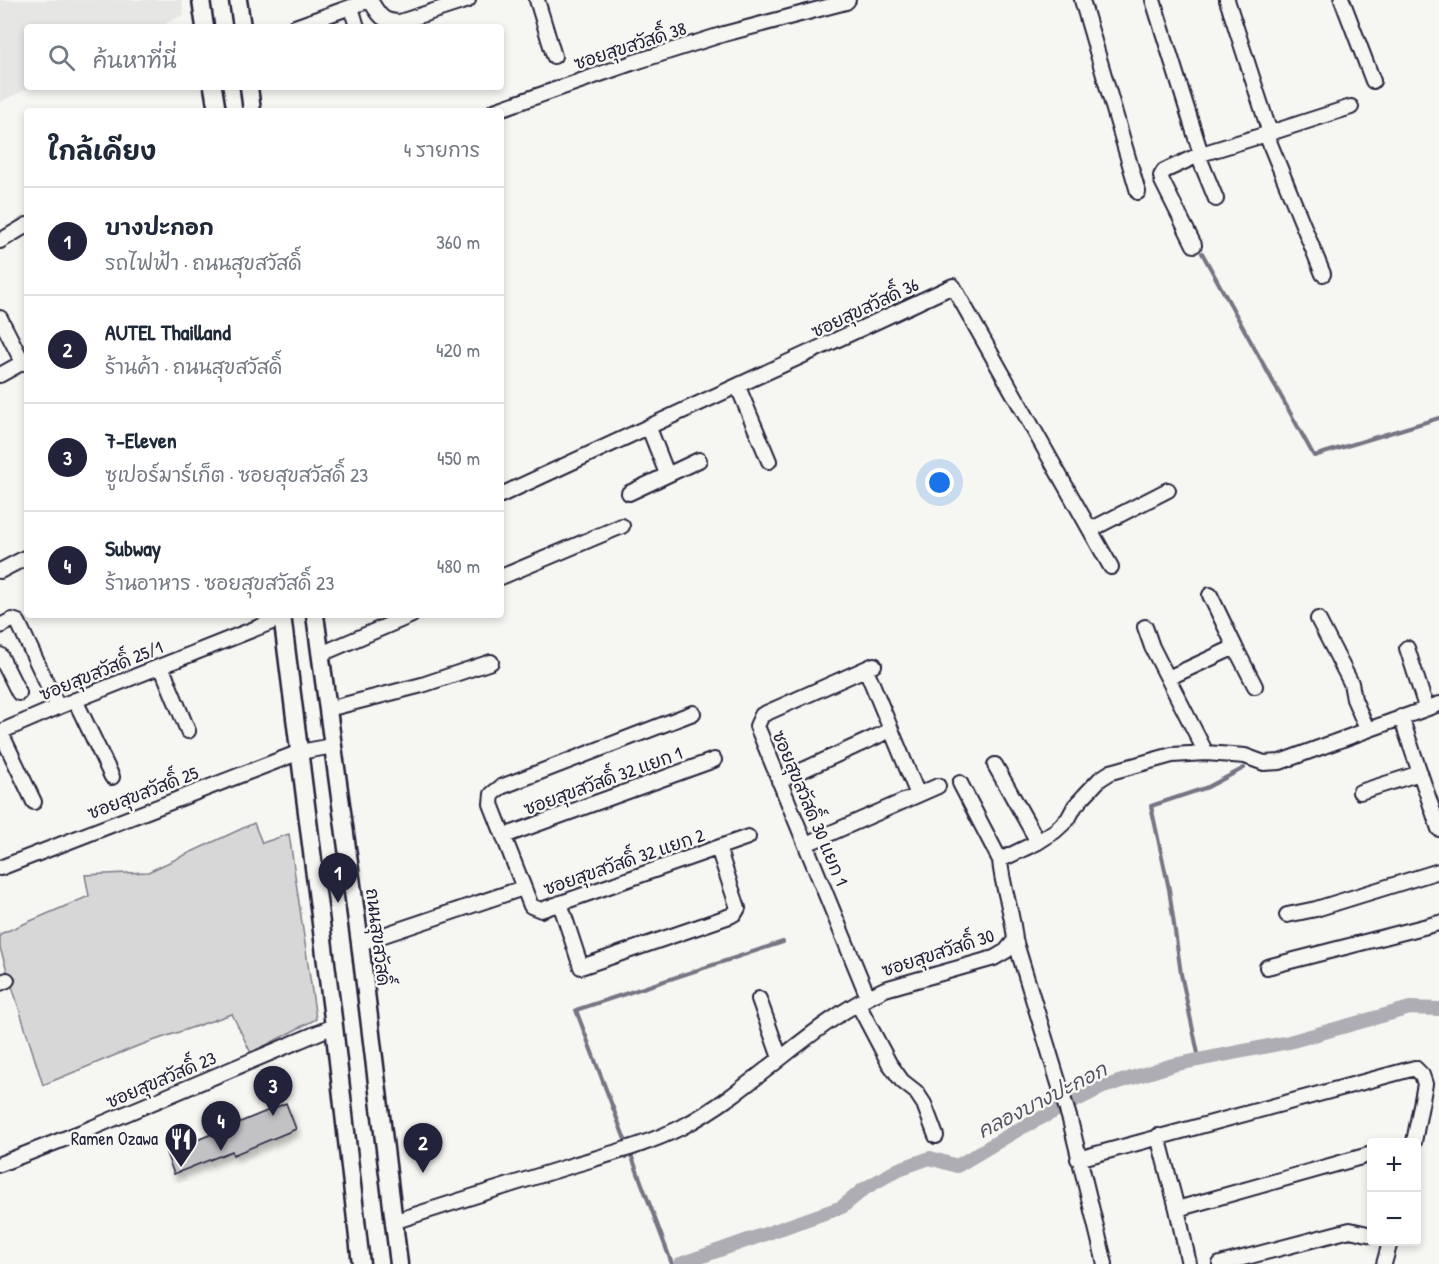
<!DOCTYPE html>
<html lang="th">
<meta charset="utf-8">
<style>
:root{--surface:#fff;--page:#f2f2f3;--text:#1f2937;--muted:#747a83;--line:#e0e1e3;--accent:#22223b}
body{margin:0;font-family:"Patrick Hand","Playpen Sans Thai",sans-serif;background:var(--page);color:var(--text)}
.controls{position:absolute;right:18px;bottom:18px;display:grid;overflow:hidden;border-radius:6px;box-shadow:0 3px 9px #0003}
.controls button{width:54px;height:54px;display:grid;place-items:center;padding:0;border:0;border-bottom:2px solid var(--line);background:var(--surface);color:var(--text);font:30px sans-serif}
.you{position:absolute;left:940px;top:483px;width:21px;height:21px;margin:-15px;border:4px solid #fff;border-radius:50%;background:#1a73e8;box-shadow:0 0 0 9px #1a73e833}
.badge{display:grid;place-items:center;width:39px;height:39px;border-radius:50%;background:var(--accent);color:#fff;font-size:20px;font-weight:700}
.pin{position:absolute;translate:-50% -50px;filter:drop-shadow(0 2px 3px #0008)}
.pin::after{content:'';position:absolute;top:32px;width:21px;height:18px;background:inherit;clip-path:polygon(0 0,100% 0,50% 100%)}
.list{margin:0;padding:0;list-style:none}
h2{display:flex;justify-content:space-between;align-items:center;height:78px;margin:0;padding:0 24px;font-size:26px}
h2 small{font-size:20px;font-weight:400;color:var(--muted)}
.list li{display:grid;grid-template-columns:39px 1fr auto;gap:18px;align-items:center;box-sizing:border-box;height:108px;padding:0 24px;border-top:2px solid var(--line)}
.list b{display:block;font-size:22px;white-space:nowrap}
.list p{margin:0;font-size:20px;white-space:nowrap;color:var(--muted)}
.list em{font-size:20px;font-style:normal;color:var(--muted)}
.icon{flex:none;width:33px;height:33px;fill:none;stroke:currentColor;stroke-width:2;stroke-linecap:round;stroke-linejoin:round}
.map{position:relative;flex:none;width:1439px;height:1264px;overflow:hidden}
.search{position:absolute;background:var(--surface);box-shadow:0 3px 9px #0003;left:24px;top:24px;width:480px;height:66px;display:flex;align-items:center;gap:15px;box-sizing:border-box;padding:0 21px;border-radius:6px;color:var(--muted);font-size:22px}
.panel{position:absolute;background:var(--surface);box-shadow:0 3px 9px #0003;left:24px;top:108px;width:480px;height:510px;border-radius:6px}
.map>svg:first-child{display:block}
</style>
<div class="map">
<svg width="1439" height="1264" viewBox="0 0 1439 1264">
<defs>
<filter id="shadow"><feDropShadow dx="3.5" dy="6" stdDeviation="3" flood-color="#0004"/></filter>
</defs>
<rect width="100%" height="100%" fill="#f6f6f2"/>
<filter id="ink" filterUnits="userSpaceOnUse"><feTurbulence type="fractalNoise" baseFrequency=".0167" numOctaves="2"/><feDisplacementMap in="SourceGraphic" scale="12" xChannelSelector="R" yChannelSelector="G"/><feConvolveMatrix kernelMatrix="1 2 1 2 8 2 1 2 1" color-interpolation-filters="sRGB"/></filter>
<g filter="url(#ink)">
<path fill="#e6e6e4" d="M0,0H182L184,15L158,27H27V87H31L0,102Z"/>
<path fill="#d7d7d7" stroke="#7c7c89" stroke-width="1.5" d="M254,823L262,843L289,834L316,1019L251,1053L232,1014L135,1047L43,1085L0,948V934L89,896L85,875L148,872Z"/>
<g fill="none" stroke-linecap="round" stroke-linejoin="round">
<path stroke="#757583" stroke-width="4" d="M1202,253L1314,456L1439,418
M1199,1058L1181,974L1169,889L1151,806L1208,787L1244,768
M627,1145L576,1010L783,942
M630,1152L672,1264"/>
<path stroke="#adadb3" stroke-width="14" d="M680,1264L842,1207L864,1189L899,1169L930,1158L957,1166L1021,1128L1103,1087L1173,1065L1289,1042L1410,1008L1439,1009"/>
</g>
<path fill="#c2c2c4" stroke="#22223b" stroke-width="1.5" filter="url(#shadow)" d="M286,1103L296,1129L233,1155L232,1151L174,1174L166,1153Z"/>
<g fill="none" stroke-linecap="round" stroke-linejoin="round">
<defs>
<path id="minor" d="M370,0C379,15 382,22 400,22L468,0
M537,0L554,56
M1082,0L1138,192
M1153,0L1201,154
M1227,0L1270,133L1351,107
M1342,0L1373,81
M351,7L357,27
M295,27L370,0
M494,111L632,63L724,34L846,2L848,0
M1266,134L1323,274
M1198,155L1216,199
M0,241L27,225
M1194,245L1162,181L1161,176L1164,171L1201,154L1270,133
M0,318L23,363
M0,375L27,360
M738,387L769,461
M649,428L667,474
M629,493L699,460
M501,495L953,286L1111,567
M1090,530L1168,490
M0,571L27,557
M501,577L622,526
M1210,595L1235,647
M1318,619L1351,683L1354,699L1367,729
M0,626L12,620L18,622L58,707
M1145,627L1152,647L1206,753
M1407,648L1426,707
M321,654L412,615
M0,655L19,693
M161,666L188,731
M866,669L918,795
M1168,678L1235,647L1255,686
M75,700L112,777
M328,709L422,685L491,662
M693,713L501,787L492,794L491,804L531,906L541,910L748,837
M1401,717L1439,829
M0,731L34,802
M0,732L58,707L282,618
M995,765L1038,842
M779,781L891,730
M960,783L1000,860
M1360,792L1420,773
M504,836L714,760
M806,844L938,786
M0,868L300,752L333,746
M560,903L581,967L730,916L735,913L738,908L718,848
M1287,915L1316,909L1439,871
M1015,940L1070,1120L1105,1264
M360,943L523,888
M1267,967L1439,923
M0,983L7,980
M868,997L757,726L762,715L874,665
M759,999L780,1058
M858,1004L889,1063L902,1081L916,1092L924,1104L936,1136
M1158,1136L1177,1209L1189,1264
M1078,1159L1415,1068L1422,1075L1425,1084L1414,1142
M0,1164L87,1130L334,1026
M1177,1209L1372,1154
M393,1222C451,1203 509,1185 567,1167C606,1155 646,1145 682,1127C755,1089 810,1023 885,989L994,958L1006,951L1015,940C1013,913 1002,888 1000,860L1038,842L1055,831L1068,819L1075,806L1084,796L1100,779L1111,772L1172,755L1206,753L1245,756L1264,763L1280,762L1439,704
M1220,1264L1350,1230L1372,1235
M1384,1264L1390,1242"/>
<path id="major" d="M201,0L205,27
M238,0L242,27
M213,87L217,111
M249,87L252,111
M282,615L334,1026L361,1264
M315,615L360,943L399,1264"/>
</defs>
<use href="#minor" stroke="#22223b" stroke-width="18"/>
<use href="#major" stroke="#22223b" stroke-width="21"/>
<use href="#minor" stroke="#f6f6f2" stroke-width="14"/>
<use href="#major" stroke="#f6f6f2" stroke-width="16"/>
</g>
</g>
<defs>
<symbol id="restaurant-pin" viewBox="-11 -11 22 30"><path d="M0 17L-7.5 6A9.5 9.5 0 1 1 7.5 6Z" fill="#22223b" stroke="#f6f6f2"/><path d="M-5-6h1v4h1v-4h1v4h1v-4h1v5L-1.5 .5V6h-2V.5L-5-1ZM5-6V6H3V1.5H1.5Q1.5-4 5-6Z" fill="#fff"/></symbol>
</defs>
<g fill-rule="evenodd">
<use href="#restaurant-pin" x="162" y="1120" width="38" height="52"/>
</g>
<g text-anchor="middle" stroke-width="5" stroke-linejoin="round" paint-order="stroke">
<g font-size="18" fill="#22223b" stroke="#f6f6f2">
<text transform="translate(630 46) rotate(-18)" y="6">ซอยสุขสวัสดิ์ 38</text>
<text transform="translate(865 308) rotate(-25)" y="6">ซอยสุขสวัสดิ์ 36</text>
<text transform="translate(101 671) rotate(-22)" y="6">ซอยสุขสวัสดิ์ 25/1</text>
<text transform="translate(603 781) rotate(-20)" y="6">ซอยสุขสวัสดิ์ 32 แยก 1</text>
<text transform="translate(143 793) rotate(-21)" y="6">ซอยสุขสวัสดิ์ 25</text>
<text transform="translate(810 808) rotate(67)" y="6">ซอยสุขสวัสดิ์ 30 แยก 1</text>
<text transform="translate(624 862) rotate(-19)" y="6">ซอยสุขสวัสดิ์ 32 แยก 2</text>
<text transform="translate(378 937) rotate(83)" y="6">ถนนสุขสวัสดิ์</text>
<text transform="translate(938 953) rotate(-18)" y="6">ซอยสุขสวัสดิ์ 30</text>
<text transform="translate(161 1080) rotate(-23)" y="6">ซอยสุขสวัสดิ์ 23</text>
</g>
<g font-size="18" fill="#22223b" stroke="#f6f6f2" text-anchor="end">
<text x="158" y="1145">Ramen Ozawa</text>
</g>
<g font-size="20" font-style="italic" fill="#535365" stroke="#f6f6f2">
<text transform="translate(1042 1100) rotate(-27)" y="7">คลองบางปะกอก</text>
</g>
</g>
</svg>
<div class="controls">
<button>+</button>
<button>−</button>
</div>
<div class="you"></div>
<div class="pin badge" style="left:338px;top:903px">1</div>
<div class="pin badge" style="left:423px;top:1173px">2</div>
<div class="pin badge" style="left:273px;top:1116px">3</div>
<div class="pin badge" style="left:221px;top:1151px">4</div>
<div class="search"><svg class="icon" aria-label="search" viewBox="0 0 24 24"><circle cx="10" cy="10" r="6"/><path d="M15 15l6 6"/></svg>ค้นหาที่นี่</div>
<section class="panel">
<h2>ใกล้เคียง<small>4 รายการ</small></h2>
<ul class="list">
<li><span class="badge">1</span><div><b>บางปะกอก</b><p>รถไฟฟ้า · ถนนสุขสวัสดิ์</p></div><em>360 m</em></li>
<li><span class="badge">2</span><div><b>AUTEL Thailland</b><p>ร้านค้า · ถนนสุขสวัสดิ์</p></div><em>420 m</em></li>
<li><span class="badge">3</span><div><b>7-Eleven</b><p>ซูเปอร์มาร์เก็ต · ซอยสุขสวัสดิ์ 23</p></div><em>450 m</em></li>
<li><span class="badge">4</span><div><b>Subway</b><p>ร้านอาหาร · ซอยสุขสวัสดิ์ 23</p></div><em>480 m</em></li>
</ul>
</section>
</div>
